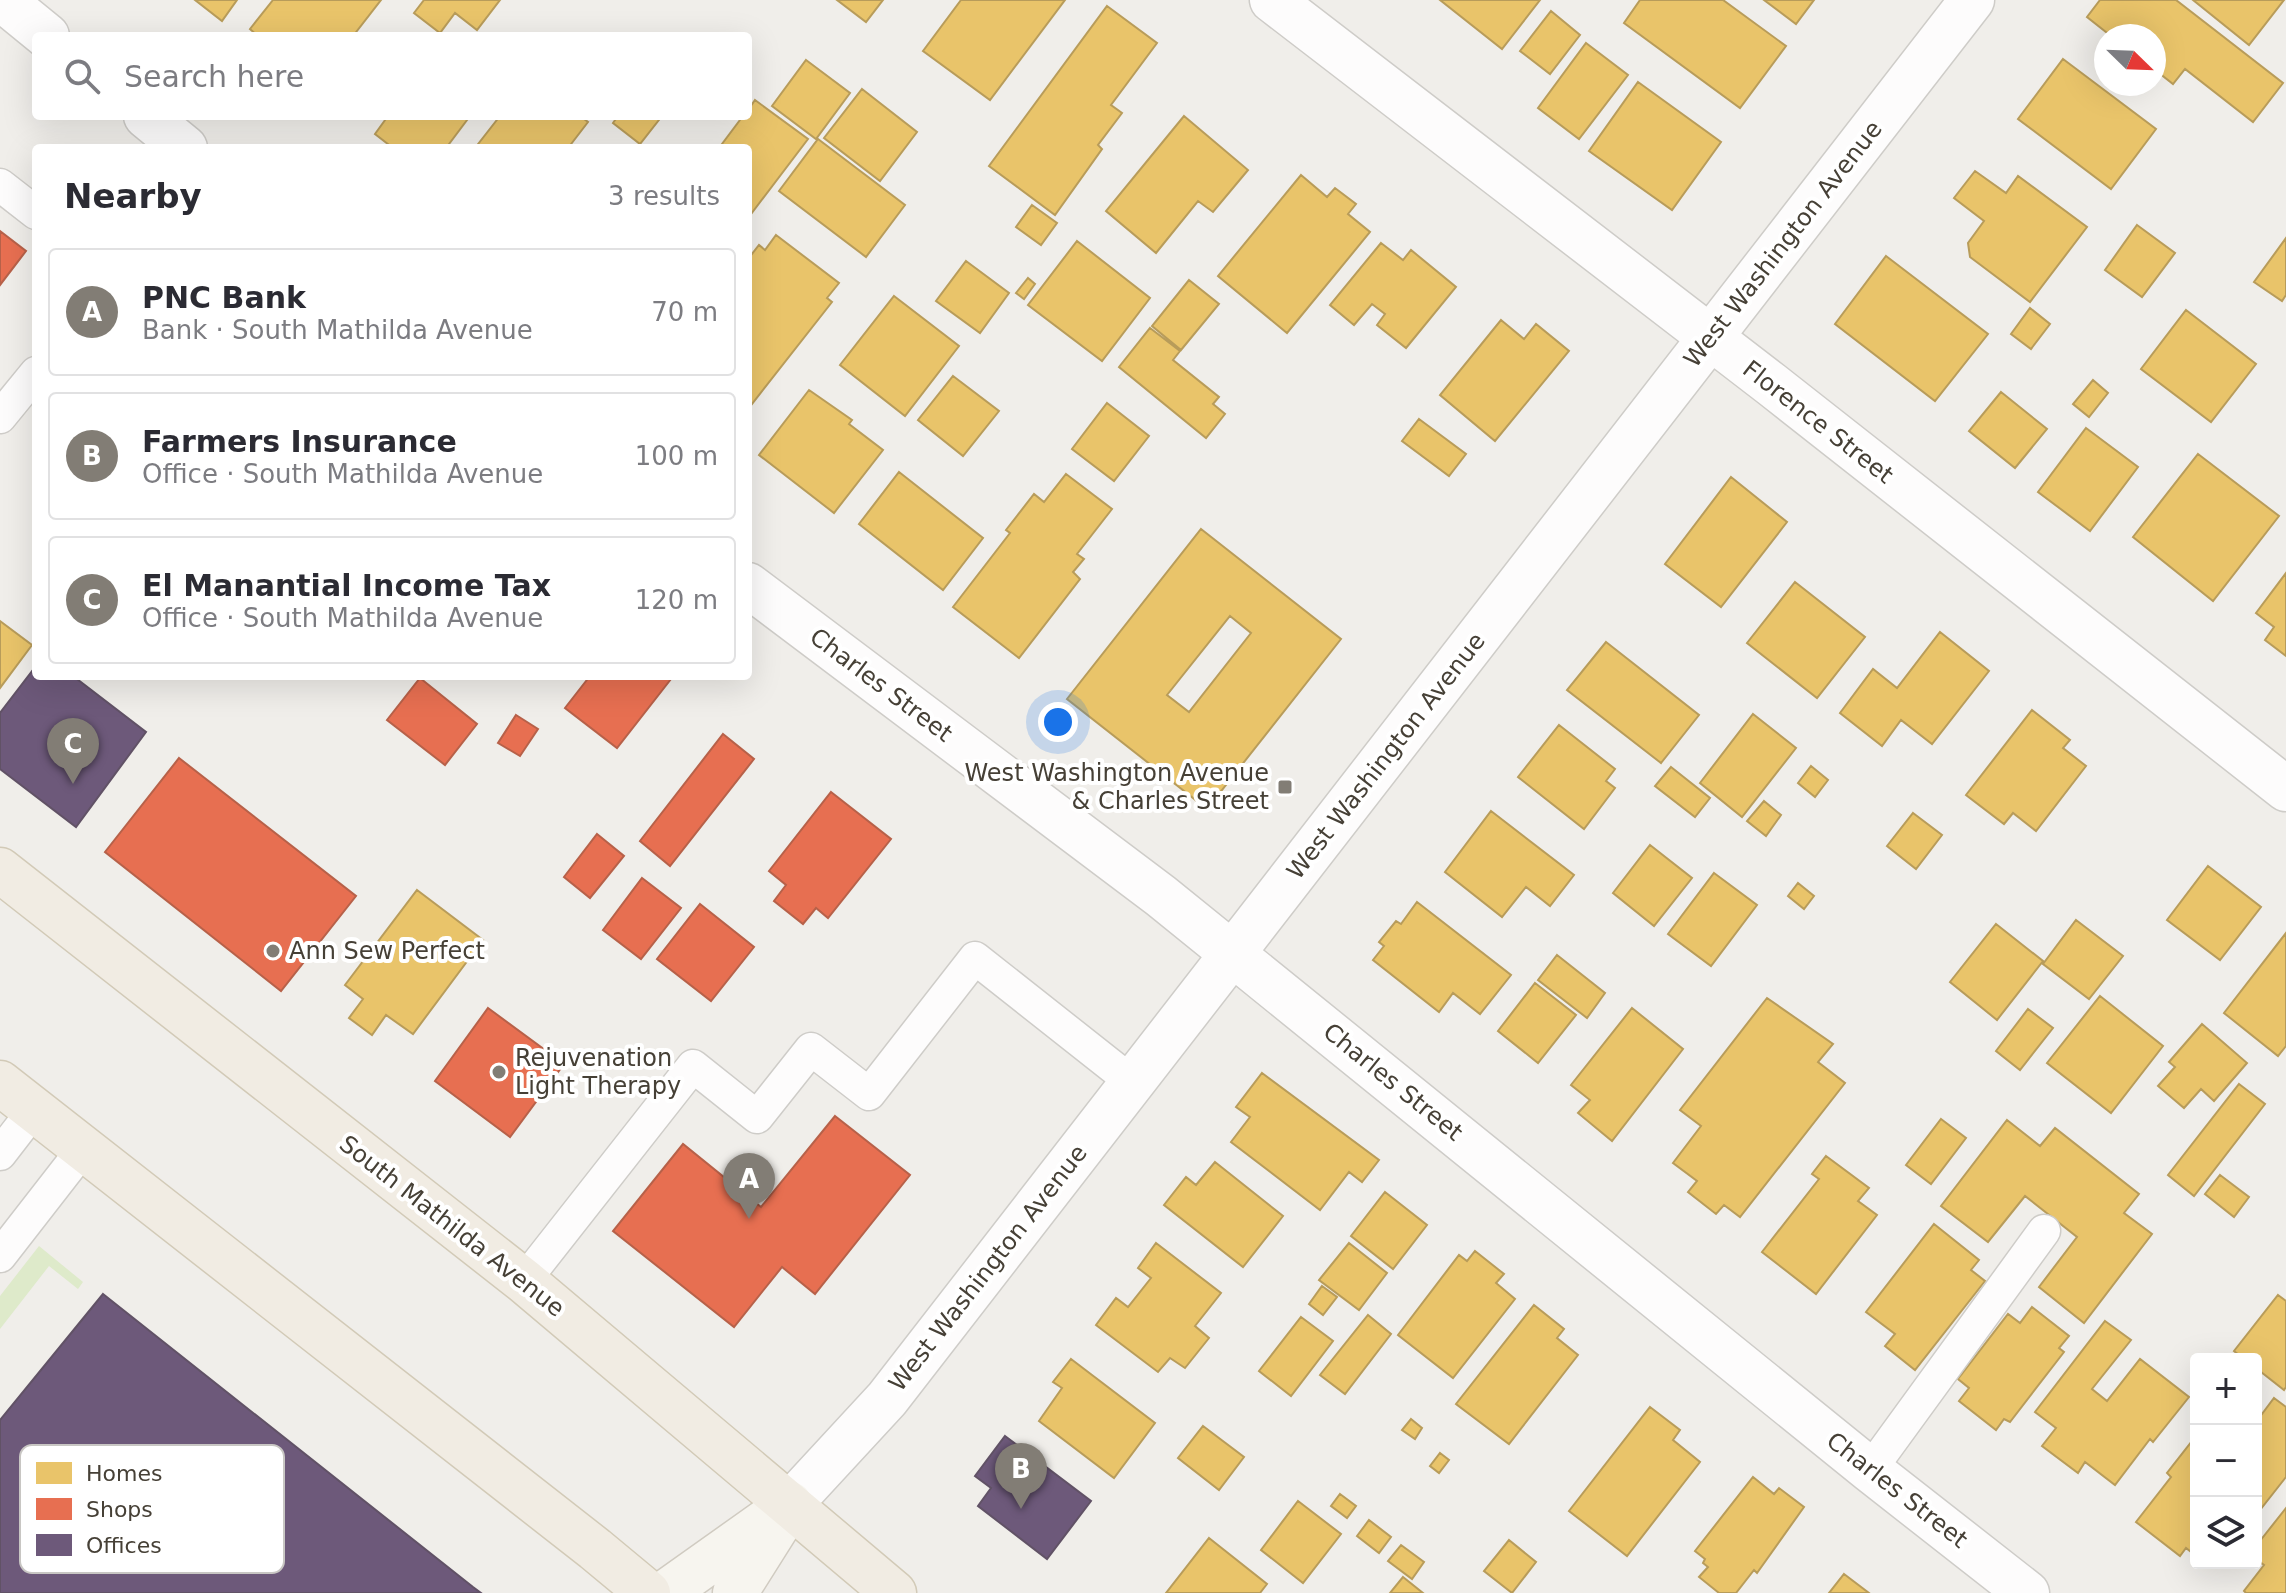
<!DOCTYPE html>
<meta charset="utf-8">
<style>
:root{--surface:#fff;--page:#f2f2f3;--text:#2b2b33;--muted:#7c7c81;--line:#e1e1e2;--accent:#827d75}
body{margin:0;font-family:"DejaVu Sans",sans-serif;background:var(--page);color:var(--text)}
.controls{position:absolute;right:24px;bottom:24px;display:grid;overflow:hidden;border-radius:8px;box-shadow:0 8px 32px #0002}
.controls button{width:72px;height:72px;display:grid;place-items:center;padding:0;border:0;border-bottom:2px solid var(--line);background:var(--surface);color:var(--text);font:40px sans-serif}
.compass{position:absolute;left:2094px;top:24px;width:72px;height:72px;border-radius:50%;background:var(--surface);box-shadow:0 8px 32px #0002;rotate:113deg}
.you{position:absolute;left:1058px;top:722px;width:28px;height:28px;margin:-20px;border:6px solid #fff;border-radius:50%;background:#1a73e8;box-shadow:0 0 0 12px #1a73e833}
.badge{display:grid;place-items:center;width:52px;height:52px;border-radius:50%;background:var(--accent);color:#fff;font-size:26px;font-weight:700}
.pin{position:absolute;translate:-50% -66px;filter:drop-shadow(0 2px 4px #0008)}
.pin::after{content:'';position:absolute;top:42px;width:28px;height:24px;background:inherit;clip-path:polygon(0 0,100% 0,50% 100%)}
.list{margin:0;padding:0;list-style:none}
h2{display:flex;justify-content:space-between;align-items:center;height:104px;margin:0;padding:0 32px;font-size:34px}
h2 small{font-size:26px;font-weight:400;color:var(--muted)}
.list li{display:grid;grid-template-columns:52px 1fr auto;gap:24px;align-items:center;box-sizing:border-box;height:128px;margin:0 16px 16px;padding:0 16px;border:2px solid var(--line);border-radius:8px}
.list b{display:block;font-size:30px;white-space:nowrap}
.list p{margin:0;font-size:26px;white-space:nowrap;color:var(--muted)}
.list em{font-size:26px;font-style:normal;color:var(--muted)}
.icon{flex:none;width:44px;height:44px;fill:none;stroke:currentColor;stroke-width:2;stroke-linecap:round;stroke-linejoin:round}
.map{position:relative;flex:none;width:2286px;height:1593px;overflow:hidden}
.search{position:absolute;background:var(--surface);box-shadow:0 8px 32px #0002;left:32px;top:32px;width:720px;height:88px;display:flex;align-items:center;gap:20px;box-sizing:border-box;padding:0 28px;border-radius:8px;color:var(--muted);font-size:30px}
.panel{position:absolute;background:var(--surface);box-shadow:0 8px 32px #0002;left:32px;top:144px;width:720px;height:536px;border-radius:8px}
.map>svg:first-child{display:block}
</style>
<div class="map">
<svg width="2286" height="1593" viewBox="0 0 2286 1593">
<rect width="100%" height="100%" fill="#f0eeea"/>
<path fill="#deeaca" d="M39,1246L83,1282L78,1289L49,1266L0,1329V1296Z"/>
<path fill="#e9c46a" stroke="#b89c5a" stroke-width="2" fill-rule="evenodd" d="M195,0H237L222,21Z
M273,0H381L353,36H258L250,29Z
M424,0H500L477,30L455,13L440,33L414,13Z
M837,0H883L866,22Z
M961,0H1065L990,100L923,51Z
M1440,0H1540L1502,49Z
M1640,0H1723L1786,46L1740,108L1624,23Z
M1764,0H1814L1796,24Z
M2100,0H2176L2283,83L2253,122L2185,69L2173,84L2154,69V36H2111L2087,17Z
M2193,0H2284L2249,45Z
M1107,6L1157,43L1111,105L1122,113L1098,145L1102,149L1055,215L989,166Z
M1551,11L1580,35L1550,74L1520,51Z
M1586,43L1628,75L1579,139L1538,108Z
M2063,59L2156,129L2111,189L2018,119Z
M806,60L850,93L816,139L772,106Z
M1638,82L1721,142L1672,210L1589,151Z
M862,89L917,132L880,181L824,138Z
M755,100L808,139L748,218V148H719L743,116H748V110Z
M388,116H470L446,148H393L375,134Z
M500,116H580L588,122L568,148H475Z
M618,116H662L640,144L613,123Z
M1184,116L1248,170L1213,212L1198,201L1156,253L1106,211Z
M818,139L905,205L866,257L779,191Z
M1975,171L2006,193L2018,176L2087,227L2030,302L1970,257L1968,243L1984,221L1954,198Z
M1301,175L1327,197L1335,188L1356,204L1348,214L1370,232L1287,333L1218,276Z
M1032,205L1057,223L1041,245L1016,227Z
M2137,225L2175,253L2142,297L2105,270Z
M776,235L839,283L827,298L832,302L748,409V259L759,245L765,250Z
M2286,238V295L2282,301L2254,282Z
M1077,241L1150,298L1102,361L1028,305Z
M1381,243L1403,260L1411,250L1456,287L1406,348L1377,325L1385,314L1372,304L1354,325L1330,305Z
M1886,256L1988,334L1935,401L1835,324Z
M966,261L1009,293L980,333L936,301Z
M1028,278L1035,284L1024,299L1016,293Z
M1189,280L1219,304L1181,350L1152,326Z
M894,296L959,346L905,416L840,365Z
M2030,308L2050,324L2031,349L2011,334Z
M2186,310L2256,364L2211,422L2141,369Z
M1501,320L1524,339L1536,324L1569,351L1495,441L1440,395Z
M1150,328L1180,351L1173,360L1219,397L1213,404L1225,414L1206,438L1119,367Z
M953,376L999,411L963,456L918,420Z
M2093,380L2108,393L2089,417L2073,404Z
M809,390L852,420L849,424L883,450L834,513L759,455Z
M2001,392L2047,429L2015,468L1969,431Z
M1107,403L1149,436L1114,481L1072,449Z
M1419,419L1466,454L1449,476L1402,441Z
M2086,428L2138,467L2090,531L2038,492Z
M2198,454L2279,516L2213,601L2133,537Z
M899,472L983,538L943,590L859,524Z
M1066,474L1112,509L1077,554L1084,559L1073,572L1080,579L1019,658L953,607L1010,533L1006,530L1034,494L1044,502Z
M1731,477L1787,522L1721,607L1665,564Z
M1201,529L1341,639L1207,809L1067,699ZM1230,616L1251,633L1189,712L1167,695Z
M2286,573V656L2265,640L2274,627L2256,613Z
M1795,582L1865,637L1817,698L1747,643Z
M0,621L32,645L0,688Z
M1940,632L1989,671L1932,744L1901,720L1882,746L1840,713L1873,669L1897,688Z
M1606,642L1699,715L1661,763L1567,690Z
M2032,710L2070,740L2063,748L2086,766L2036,831L2013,813L2004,824L1966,795Z
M1753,714L1796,748L1742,817L1700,783Z
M1559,725L1615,769L1606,781L1615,788L1584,829L1518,777Z
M1811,766L1828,780L1815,797L1798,783Z
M1671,767L1710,798L1695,817L1655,786Z
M1764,801L1781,815L1766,836L1747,821Z
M1491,811L1574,875L1550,906L1526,887L1502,917L1445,872Z
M1913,813L1942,835L1916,869L1887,846Z
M1650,845L1692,878L1654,926L1613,893Z
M2208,866L2261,907L2220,960L2167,920Z
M1714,873L1757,905L1711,966L1668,934Z
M1798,883L1814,896L1804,909L1788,896Z
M417,890L483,940L413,1034L386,1015L372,1035L349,1018L363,999L345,985Z
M1417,902L1511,975L1480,1014L1453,993L1439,1012L1373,960L1384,946L1379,942L1396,921L1401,924Z
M2076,920L2123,956L2089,999L2043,964Z
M1996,924L2043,961L1997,1020L1950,982Z
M2286,933V1046L2278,1056L2224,1013Z
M1557,955L1605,993L1587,1018L1538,980Z
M1535,983L1576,1015L1538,1063L1498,1031Z
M2100,996L2163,1046L2111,1113L2047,1063Z
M1767,998L1833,1044L1818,1062L1845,1083L1740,1217L1724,1205L1716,1214L1688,1192L1697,1181L1673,1163L1701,1126L1680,1110Z
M1632,1008L1683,1049L1612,1141L1578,1113L1590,1100L1571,1085Z
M2028,1009L2053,1028L2020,1070L1996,1051Z
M2202,1024L2247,1063L2214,1101L2201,1089L2184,1108L2158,1086L2175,1067L2169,1062Z
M1262,1073L1379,1160L1362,1182L1349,1172L1320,1210L1231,1142L1250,1117L1236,1107Z
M2239,1084L2265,1104L2194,1196L2168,1175Z
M1941,1119L1966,1138L1931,1184L1906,1165Z
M2007,1120L2040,1146L2055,1128L2139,1194L2124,1213L2152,1234L2084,1323L2039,1287L2077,1237L2025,1196L1988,1242L1941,1206Z
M1826,1156L1869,1188L1858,1201L1877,1215L1816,1294L1762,1252L1819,1179L1812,1174Z
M1215,1162L1283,1216L1243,1267L1164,1205L1186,1177L1196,1185Z
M2220,1175L2249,1197L2234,1217L2205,1194Z
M1385,1192L1427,1225L1393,1269L1351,1236Z
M1934,1224L1979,1260L1971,1270L1985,1281L1915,1370L1885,1346L1895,1334L1866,1312Z
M1156,1243L1221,1293L1195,1326L1209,1338L1185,1368L1170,1358L1158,1372L1096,1325L1116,1298L1128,1307L1151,1278L1138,1268Z
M1349,1243L1387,1273L1359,1310L1319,1280Z
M1475,1251L1504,1274L1496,1283L1515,1299L1453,1378L1398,1335L1459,1255L1467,1261Z
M1322,1286L1337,1297L1323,1315L1309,1304Z
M2278,1295L2286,1301V1387L2284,1390L2256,1368V1359H2244L2234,1351Z
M1534,1305L1564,1329L1557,1338L1578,1355L1509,1444L1456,1404Z
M2032,1307L2069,1336L2059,1348L2064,1352L2010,1422L2004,1419L1996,1430L1959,1401L1969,1388L1958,1379L2008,1314L2020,1323Z
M1368,1315L1391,1334L1345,1394L1320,1375Z
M1301,1317L1333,1341L1291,1396L1259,1371Z
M2105,1321L2131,1340L2092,1389L2107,1401L2140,1359L2189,1397L2153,1442L2150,1439L2115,1485L2085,1462L2078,1473L2042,1446L2056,1428L2035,1412Z
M1071,1359L1155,1423L1114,1478L1039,1421L1062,1388L1053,1382Z
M2274,1398L2286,1407V1477L2256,1515V1422Z
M1650,1407L1680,1430L1673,1440L1700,1462L1627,1556L1569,1511Z
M1411,1419L1422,1428L1415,1439L1402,1430Z
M1203,1426L1244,1457L1219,1490L1178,1458Z
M2196,1436V1556L2186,1548L2180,1556L2136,1522L2171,1477L2167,1473Z
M1440,1453L1449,1460L1439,1473L1430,1466Z
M1753,1477L1774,1494L1779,1488L1804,1507L1757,1573L1754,1570L1736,1593H1719L1699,1577L1708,1567L1703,1563L1705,1559L1695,1551Z
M1340,1494L1356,1506L1347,1518L1331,1506Z
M1298,1501L1341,1534L1303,1583L1261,1550Z
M2286,1508V1593H2246L2244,1591L2264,1565L2256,1559V1546Z
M1369,1520L1391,1537L1379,1553L1357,1536Z
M1209,1538L1267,1584L1260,1593H1166Z
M1509,1540L1536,1562L1512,1593L1484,1571Z
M1401,1545L1424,1562L1412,1579L1388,1561Z
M1844,1574L1869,1593H1829Z
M1403,1577L1423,1593H1390Z"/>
<path fill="#e76f51" stroke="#b76149" stroke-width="2" d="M0,231L26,251L0,285Z
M590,676H667L671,679L617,748L565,708Z
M420,678L477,724L445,765L387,720Z
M516,715L538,729L520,756L498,743Z
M723,734L754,759L670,866L640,841Z
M179,758L356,896L281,991L105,852Z
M831,792L891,839L828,918L816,908L803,924L774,901L786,885L769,871Z
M597,834L624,856L590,898L564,877Z
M642,878L681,908L641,959L603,930Z
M700,904L754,947L711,1001L657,959Z
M488,1008L564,1064L510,1137L435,1081Z
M835,1116L910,1175L815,1294L782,1267L734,1327L613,1231L683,1144L761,1207Z"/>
<path fill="#6d597a" stroke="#615266" stroke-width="2" d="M36,666V676H73L146,732L76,827L0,769V713Z
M103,1294L473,1587L481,1593H0V1420Z
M1005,1436L1091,1501L1047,1559L978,1506L991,1488L975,1476Z"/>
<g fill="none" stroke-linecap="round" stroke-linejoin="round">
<defs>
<path id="service" d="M0,185L36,213
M0,417L36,373
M0,1154L34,1110
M0,1256L84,1148
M524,1281L693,1066L757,1117L811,1049L869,1094L975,958L1132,1082
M1870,1470L2044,1231"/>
<path id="minor" d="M3,0L47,36
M1272,0L1771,384L2286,789
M146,116L185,148
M748,585L1161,896L1870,1470L2027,1593"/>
<path id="tertiary" d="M790,1504L887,1399L1972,0"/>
<path id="secondary" d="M665,1593L790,1504
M735,1593L781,1520"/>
<path id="primary" d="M0,870L524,1281L894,1593
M0,1083L595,1549L648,1593"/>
</defs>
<use href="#service" stroke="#ceccc8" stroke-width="35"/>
<use href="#minor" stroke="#ceccc8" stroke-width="47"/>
<use href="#tertiary" stroke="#ceccc8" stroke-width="47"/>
<use href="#secondary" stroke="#d0cbc1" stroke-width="47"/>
<use href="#primary" stroke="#d2cab7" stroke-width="47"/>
<use href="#service" stroke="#fdfcfc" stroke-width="32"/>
<use href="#minor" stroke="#fdfcfc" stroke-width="44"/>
<use href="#tertiary" stroke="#fdfcfc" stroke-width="44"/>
<use href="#secondary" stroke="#f7f5ef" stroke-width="44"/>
<use href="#primary" stroke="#f1ece3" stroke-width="44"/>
</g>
<g fill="#827d75" stroke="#fff" stroke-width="3">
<rect x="1277" y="779" width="16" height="16" rx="4"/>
<circle cx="273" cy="951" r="8"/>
<circle cx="499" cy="1072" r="8"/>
</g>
<g text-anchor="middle" stroke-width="8" stroke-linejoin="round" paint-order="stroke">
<g font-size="24" fill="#464036" stroke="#fff">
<text transform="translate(1783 244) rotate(-52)" y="8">West Washington Avenue</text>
<text transform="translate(1818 422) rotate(38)" y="8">Florence Street</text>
<text transform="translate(881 685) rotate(37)" y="8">Charles Street</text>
<text transform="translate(1386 756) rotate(-52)" y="8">West Washington Avenue</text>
<text transform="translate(1393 1082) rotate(39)" y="8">Charles Street</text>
<text transform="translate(452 1226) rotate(38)" y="8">South Mathilda Avenue</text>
<text transform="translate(988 1268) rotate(-52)" y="8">West Washington Avenue</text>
<text transform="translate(1897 1490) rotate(38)" y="8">Charles Street</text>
</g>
<g font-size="24" fill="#464036" stroke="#fff" text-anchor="start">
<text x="1269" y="781" text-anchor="end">West Washington Avenue<tspan x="1269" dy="28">&amp; Charles Street</tspan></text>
<text x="289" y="959">Ann Sew Perfect</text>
<text x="515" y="1066">Rejuvenation<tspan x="515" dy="28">Light Therapy</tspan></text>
</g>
</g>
<rect x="20" y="1445" width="264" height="128" rx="12" fill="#fff" stroke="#c8c6c3" stroke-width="2"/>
<rect x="36" y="1462" width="36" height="22" fill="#e9c46a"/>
<rect x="36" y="1498" width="36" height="22" fill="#e76f51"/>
<rect x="36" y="1534" width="36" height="22" fill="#6d597a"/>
<g font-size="22" fill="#464036">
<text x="86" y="1481">Homes</text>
<text x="86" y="1517">Shops</text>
<text x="86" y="1553">Offices</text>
</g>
</svg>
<div class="controls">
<button>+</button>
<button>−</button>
<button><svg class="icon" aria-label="layers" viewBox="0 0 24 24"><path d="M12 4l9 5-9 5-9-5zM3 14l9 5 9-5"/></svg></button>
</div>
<svg class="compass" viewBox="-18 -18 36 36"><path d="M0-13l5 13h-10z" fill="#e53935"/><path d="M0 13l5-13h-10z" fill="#7c7c81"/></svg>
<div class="you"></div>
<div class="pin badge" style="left:749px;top:1219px">A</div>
<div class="pin badge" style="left:1021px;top:1509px">B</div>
<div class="pin badge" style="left:73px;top:784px">C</div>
<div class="search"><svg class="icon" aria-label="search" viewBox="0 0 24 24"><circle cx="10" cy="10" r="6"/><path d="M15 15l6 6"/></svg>Search here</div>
<section class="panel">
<h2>Nearby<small>3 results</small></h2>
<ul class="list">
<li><span class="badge">A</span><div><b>PNC Bank</b><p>Bank · South Mathilda Avenue</p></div><em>70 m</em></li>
<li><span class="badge">B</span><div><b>Farmers Insurance</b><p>Office · South Mathilda Avenue</p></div><em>100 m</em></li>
<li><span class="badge">C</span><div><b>El Manantial Income Tax</b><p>Office · South Mathilda Avenue</p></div><em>120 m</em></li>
</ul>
</section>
</div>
